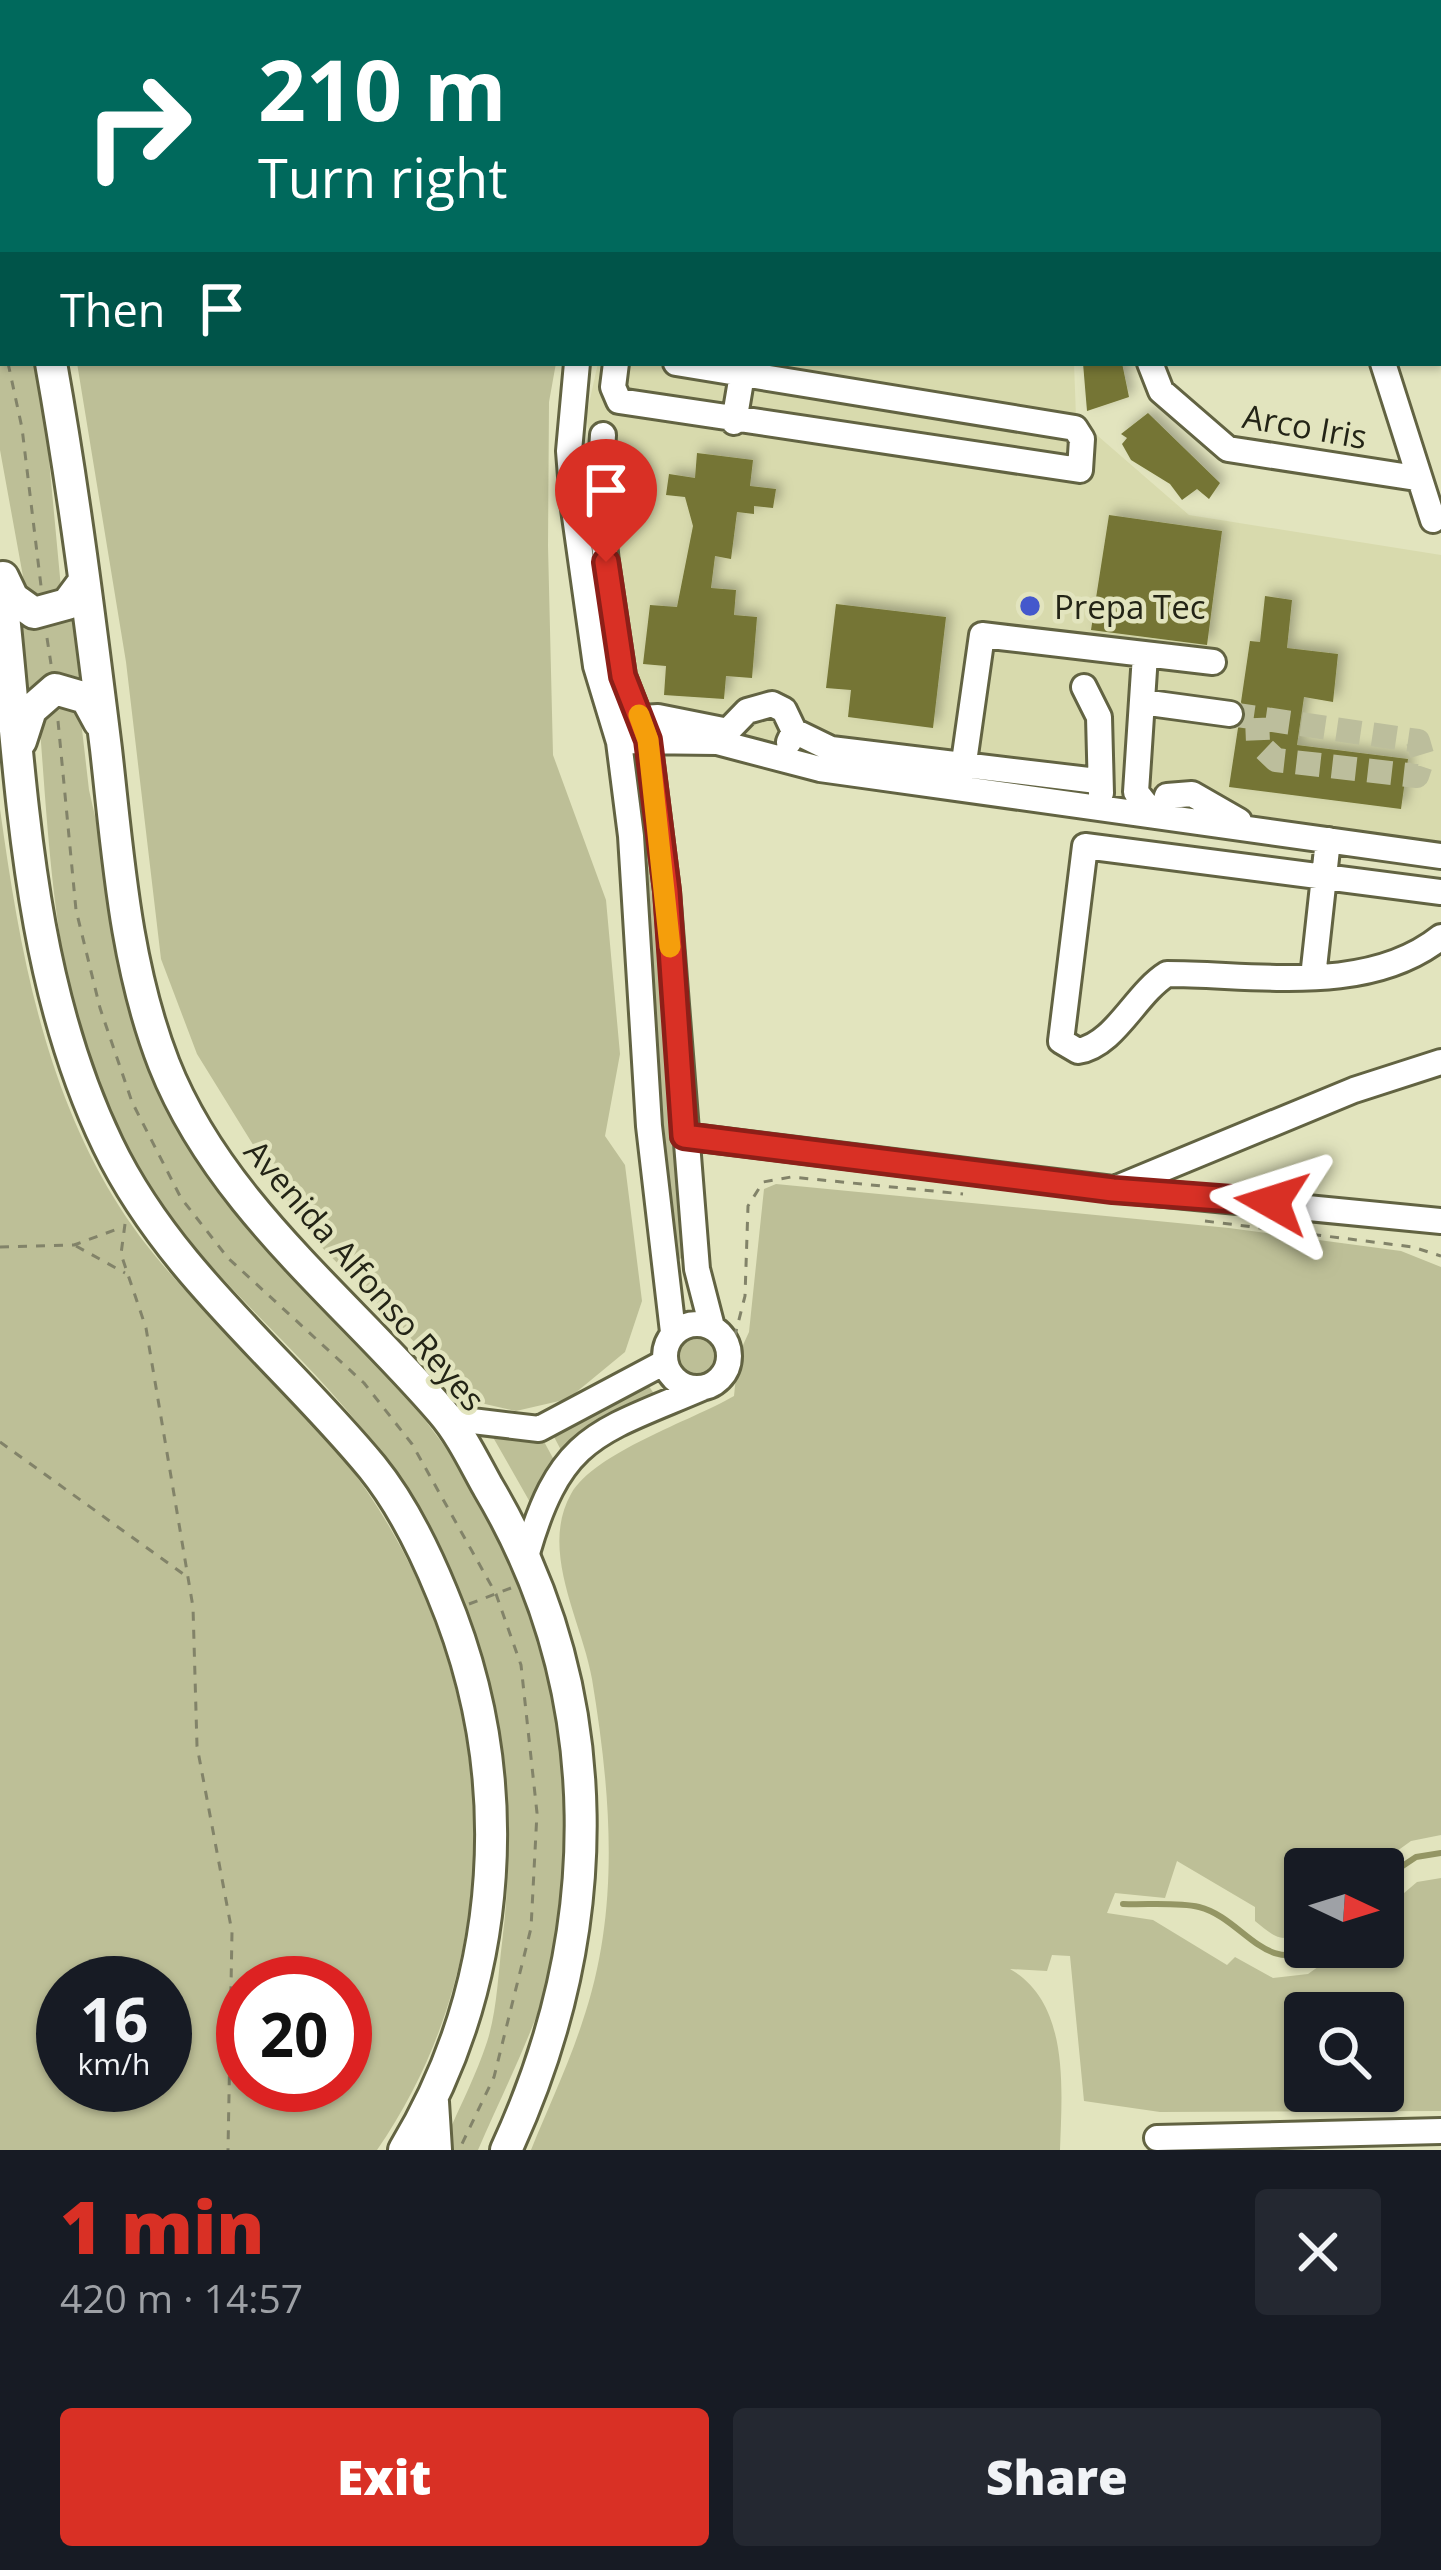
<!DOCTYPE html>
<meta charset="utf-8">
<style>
:root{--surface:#171b24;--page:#242831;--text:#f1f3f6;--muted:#9ea1a6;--accent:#d93025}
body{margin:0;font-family:"Open Sans",sans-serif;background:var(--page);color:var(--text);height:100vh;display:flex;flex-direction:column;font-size:45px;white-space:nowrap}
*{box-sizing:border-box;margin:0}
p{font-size:39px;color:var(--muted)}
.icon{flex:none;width:66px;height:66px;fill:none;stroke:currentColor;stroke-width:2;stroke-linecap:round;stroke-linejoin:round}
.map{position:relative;height:2150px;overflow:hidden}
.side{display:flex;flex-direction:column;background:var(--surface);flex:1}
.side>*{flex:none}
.guide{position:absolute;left:0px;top:0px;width:1443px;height:366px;box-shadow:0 3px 9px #0004;background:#00695c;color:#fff;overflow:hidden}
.needle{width:78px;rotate:94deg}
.controls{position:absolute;left:1284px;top:1848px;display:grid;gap:24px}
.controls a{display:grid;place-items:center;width:120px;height:120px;border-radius:12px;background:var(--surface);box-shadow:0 3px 9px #0004;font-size:60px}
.speed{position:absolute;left:36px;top:1956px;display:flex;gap:24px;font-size:60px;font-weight:700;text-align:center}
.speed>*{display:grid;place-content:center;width:156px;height:156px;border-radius:50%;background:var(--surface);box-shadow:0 3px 9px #0004;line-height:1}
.speed small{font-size:30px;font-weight:400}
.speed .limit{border:18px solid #d22;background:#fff;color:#111}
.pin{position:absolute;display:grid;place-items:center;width:102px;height:102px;color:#fff;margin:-123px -51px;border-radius:50% 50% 50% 0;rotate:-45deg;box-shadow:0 0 12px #0007}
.pin .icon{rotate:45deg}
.me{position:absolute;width:132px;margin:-66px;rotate:276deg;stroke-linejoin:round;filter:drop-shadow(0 0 9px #0008)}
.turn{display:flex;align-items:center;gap:42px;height:252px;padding:0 60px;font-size:54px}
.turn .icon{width:156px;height:156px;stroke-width:2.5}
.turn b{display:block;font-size:84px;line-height:102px}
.then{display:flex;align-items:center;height:114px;padding:0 60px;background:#0003;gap:24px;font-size:45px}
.round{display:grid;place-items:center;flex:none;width:126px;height:126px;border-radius:12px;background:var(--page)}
.headline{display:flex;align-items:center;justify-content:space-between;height:204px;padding:0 60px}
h1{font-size:72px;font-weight:800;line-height:90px;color:var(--accent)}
.action{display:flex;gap:24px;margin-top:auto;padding:24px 60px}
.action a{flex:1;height:138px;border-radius:12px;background:var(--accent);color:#fff;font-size:48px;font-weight:800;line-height:138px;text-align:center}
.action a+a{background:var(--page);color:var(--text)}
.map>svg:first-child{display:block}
.built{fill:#d8daad}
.green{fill:#bdbf97;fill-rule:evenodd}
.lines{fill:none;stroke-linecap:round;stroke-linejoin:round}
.stream{stroke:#949664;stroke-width:6}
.building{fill:#747535;filter:url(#shadow)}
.minor-tunnel{stroke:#bcbe9c;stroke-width:24;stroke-dasharray:24 12;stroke-linecap:butt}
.minor-casing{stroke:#626342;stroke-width:30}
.major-casing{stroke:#626342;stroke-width:36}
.path{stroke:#828369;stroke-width:3;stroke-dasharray:9 9;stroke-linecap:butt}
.minor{stroke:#fff;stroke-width:24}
.major{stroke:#fff;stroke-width:30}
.route-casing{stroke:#8d1f18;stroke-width:30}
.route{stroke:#d93025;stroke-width:21}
.slow{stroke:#f59e0b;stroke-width:21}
.poi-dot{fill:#4458cc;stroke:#e2e4be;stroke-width:4.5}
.labels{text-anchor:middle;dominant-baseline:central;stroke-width:9;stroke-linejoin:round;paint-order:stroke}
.street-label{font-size:33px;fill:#232416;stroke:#e2e4be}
.poi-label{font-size:33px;fill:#232416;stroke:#e2e4be;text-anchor:start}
</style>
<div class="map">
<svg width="1441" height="2150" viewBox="0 0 1441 2150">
<defs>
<filter id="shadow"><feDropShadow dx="5.5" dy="-5.5" stdDeviation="6" flood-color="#0004"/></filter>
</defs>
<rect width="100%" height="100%" fill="#e2e4be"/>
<!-- built -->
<path class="built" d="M 598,363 L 1074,363 L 1076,417 L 1189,515 L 1441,555 L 1441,842 L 654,731 L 629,656 L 586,417 Z"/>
<!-- green -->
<path class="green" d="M 0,0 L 626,0 L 3,3 L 3,17 Z
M 0,174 L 3,363 L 40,363 L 61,588 L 52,603 L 26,593 L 0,450 Z
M 77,363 L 556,363 L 549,402 L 548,546 L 553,755 L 606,900 L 620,1054 L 605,1136 L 625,1165 L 642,1301 L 625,1352 L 568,1399 L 516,1411 L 472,1401 L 307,1232 L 197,1054 L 161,959 L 126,662 Z
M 75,603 L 84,681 L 65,677 L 26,694 L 16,611 Z
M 51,701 L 80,712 L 89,790 L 149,1052 L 476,1488 C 547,1630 598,1805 554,1964 C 536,2028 504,2090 478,2150 L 448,2150 L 448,2134 C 461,2104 477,2073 487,2042 C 497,2011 498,1975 502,1943 C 525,1763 485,1591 375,1445 C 297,1342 192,1268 129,1154 C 57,1025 51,873 40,729 L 40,717 Z
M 640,753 L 685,1254 L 679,1260 L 672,1256 L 629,754 Z
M 0,809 C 19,945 42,1079 114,1198 C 173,1296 272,1367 342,1457 C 498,1656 523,1939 377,2150 L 0,2150 ZM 63,1983 L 165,1983 L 165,2085 L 63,2085 ZM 243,1983 L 345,1983 L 345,2085 L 243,2085 Z
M 776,1184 L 1229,1228 L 1401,1251 L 1441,1267 L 1441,1835 L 1411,1841 L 1372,1869 L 1305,1869 L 1305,1931 C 1283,1945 1273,1936 1255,1921 L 1255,1907 L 1177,1861 L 1165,1898 L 1115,1893 L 1107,1913 L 1153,1920 L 1227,1965 L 1235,1957 L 1273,1978 L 1308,1974 L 1346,1947 L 1383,1947 L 1383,1911 L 1417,1882 L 1441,1878 L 1441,2111 L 1160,2112 L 1084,2101 L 1070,1956 L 1052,1955 L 1047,1971 L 1010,1969 C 1070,2003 1062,2089 1060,2150 L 531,2150 C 548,2108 568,2066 582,2023 C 621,1910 611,1795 592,1679 C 582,1621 539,1551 571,1494 C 595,1452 691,1421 734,1396 L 738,1356 L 749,1332 L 764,1189 ZM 1305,2013 L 1383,2013 L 1383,2091 L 1305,2091 Z
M674 1356a22 22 0 1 1 44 0a22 22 0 1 1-44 0Z
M 647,1383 L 656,1397 L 562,1452 L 552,1433 Z
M 490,1432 L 541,1436 L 554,1460 L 531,1504 Z"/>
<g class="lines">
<!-- stream -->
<path class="stream" d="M 1383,1879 L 1416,1857 L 1441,1853
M 1123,1904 C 1147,1905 1177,1902 1199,1907 C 1243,1918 1265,1977 1316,1947"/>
</g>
<!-- building -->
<path class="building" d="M 1083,363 L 1122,363 L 1129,397 L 1087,411 Z
M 1148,413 L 1220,483 L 1209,499 L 1197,489 L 1182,500 L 1170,484 L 1131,460 L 1122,444 L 1127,438 L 1121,434 Z
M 697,453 L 753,460 L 750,486 L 776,489 L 773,508 L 754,506 L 754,514 L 737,512 L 731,559 L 715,556 L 711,588 L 736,590 L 734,615 L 757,617 L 752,678 L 726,676 L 724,699 L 664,695 L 666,666 L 643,664 L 650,605 L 677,607 L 693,526 L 685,497 L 666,495 L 669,474 L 695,478 Z
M 1109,515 L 1222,531 L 1207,645 L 1091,630 Z
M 1265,596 L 1292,600 L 1287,648 L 1338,654 L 1333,702 L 1304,697 L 1297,745 L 1408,759 L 1401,809 L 1229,787 L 1238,728 L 1246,717 L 1241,702 L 1250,641 L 1260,642 Z
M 836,604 L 946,617 L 933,728 L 848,717 L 851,690 L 826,688 Z"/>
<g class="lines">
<!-- minor-tunnel -->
<path class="minor-tunnel" d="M 1230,714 L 1418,741 L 1423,758 L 1417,776 L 1276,760 L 1258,743 L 1257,718"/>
<defs>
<path id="minor" d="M 756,0 L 767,3
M 845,0 L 857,3
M 1162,0 L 1172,3
M 703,3 L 704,0
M 1035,3 L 1036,0
M 1115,3 L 1116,0
M 1327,3 L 1327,0
M 1440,141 L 1441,141
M 1440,278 L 1441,278
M 577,363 L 569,451 L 573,502 L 596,666 L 619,742 L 631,836 L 649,1126 L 673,1332
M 616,363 L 613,387 L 619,401 L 1080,470 L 1082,439 L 1075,428 L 676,363
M 1150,363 L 1161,391 L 1228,449 L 1416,478
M 1383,363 L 1433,520
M 734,422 L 744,363
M 603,435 L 599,498 L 606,562 L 623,676 L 648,740 L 667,891 L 697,1269 L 712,1327
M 1145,655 L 1136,792 L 1154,815
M 1084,687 L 1099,717 L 1101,793
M 1142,702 L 1230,714
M 625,719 L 658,717 L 723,730
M 794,731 L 831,749 L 1097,781
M 632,741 L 717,742 L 820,769 L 1441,856
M 717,742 L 747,711 L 772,704 L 784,710 L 794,731 L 789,742
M 964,762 L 982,635 L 1213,662
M 1161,816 L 1167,796 L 1192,794 L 1239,821
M 1441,892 L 1085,846 L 1061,1041 L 1078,1051 C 1115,1045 1135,994 1167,974 C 1256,974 1367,996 1441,937
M 1313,977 L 1328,840
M 684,1136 L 1113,1189 L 1441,1221
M 1119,1187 L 1354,1090 L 1441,1062
M665 1356a32 32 0 1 1 64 0a32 32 0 1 1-64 0Z
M 447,1418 L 539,1429 L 665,1362
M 527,1553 C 561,1435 597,1433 702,1388
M 1157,2138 L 1441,2131"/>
<path id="major" d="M 0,130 L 3,142
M 51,363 C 74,491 90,620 106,749 C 118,855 125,964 164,1064 C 219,1204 347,1301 442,1412 C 461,1434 474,1462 488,1487 C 611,1694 606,1934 506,2150
M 3,577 L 13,598 L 34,613 L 67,604 L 84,581
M 0,578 C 22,769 23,969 108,1145 C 169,1272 284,1360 372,1467 C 402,1504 424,1549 442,1593 C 518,1774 506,1981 404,2150
M 21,741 L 31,710 L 55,689 L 86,698 L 99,722
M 433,2102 L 436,2150"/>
</defs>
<!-- minor casing -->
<use href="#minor" class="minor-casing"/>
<!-- major casing -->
<use href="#major" class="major-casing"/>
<!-- path -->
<path class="path" d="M 0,329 L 3,342
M 8,363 L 22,428 L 41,586
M 47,638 L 51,664
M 58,721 L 76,910 L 100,1008 L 132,1102 L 181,1198 L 228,1258 L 364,1383 L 412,1444 L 496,1594 L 521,1665 L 537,1813 L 531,1928 L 494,2077 L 460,2148
M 1205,1221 L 1413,1247 L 1441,1256
M 125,1224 L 121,1254 L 146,1328 L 193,1607 L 197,1746 L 232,1932 L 228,2150
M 76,1246 L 125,1273
M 0,1247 L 74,1245 L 120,1228
M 730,1355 L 745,1296 L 748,1206 L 763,1182 L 791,1177 L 963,1194
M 0,1442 L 186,1576
M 469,1604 L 511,1588"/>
<!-- minor -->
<use href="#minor" class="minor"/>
<!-- major -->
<use href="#major" class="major"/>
</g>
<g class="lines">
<defs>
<path id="route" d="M 606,562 L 623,676 L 648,740 L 667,891 L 684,1136 L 1113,1190 L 1272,1202"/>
</defs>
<!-- route casing -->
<use href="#route" class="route-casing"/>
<!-- route -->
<use href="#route" class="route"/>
<!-- slow -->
<path class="slow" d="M 639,715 L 648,740 L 670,947"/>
</g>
<!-- markers -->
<circle class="poi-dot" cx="1030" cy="606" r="12"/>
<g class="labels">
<!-- street labels -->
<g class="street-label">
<text transform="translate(1305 426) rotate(10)">Arco Iris</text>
<text transform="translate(365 1275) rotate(49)">Avenida Alfonso Reyes</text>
</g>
<!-- poi labels -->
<g class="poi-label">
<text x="1054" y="606">Prepa Tec</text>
</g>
</g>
</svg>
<div class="controls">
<a><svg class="needle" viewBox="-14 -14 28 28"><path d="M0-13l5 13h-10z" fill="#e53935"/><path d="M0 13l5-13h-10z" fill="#9ea1a6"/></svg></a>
<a><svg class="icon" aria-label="search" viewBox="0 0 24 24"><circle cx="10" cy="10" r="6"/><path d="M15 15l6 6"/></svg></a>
</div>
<div class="speed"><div>16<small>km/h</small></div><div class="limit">20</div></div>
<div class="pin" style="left:606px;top:562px;background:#d93025"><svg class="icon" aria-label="arrive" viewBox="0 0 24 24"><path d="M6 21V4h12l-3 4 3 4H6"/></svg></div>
<svg class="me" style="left:1272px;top:1202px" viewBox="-20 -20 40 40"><path d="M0-17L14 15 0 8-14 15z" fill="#d93025" stroke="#fff" stroke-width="4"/></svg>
<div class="guide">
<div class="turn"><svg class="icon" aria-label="right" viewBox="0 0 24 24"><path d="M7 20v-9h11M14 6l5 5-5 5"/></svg><div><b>210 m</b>Turn right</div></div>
<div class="then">Then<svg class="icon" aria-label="arrive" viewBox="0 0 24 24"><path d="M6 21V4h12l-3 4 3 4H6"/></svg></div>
</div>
</div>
<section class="side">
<div class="headline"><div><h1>1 min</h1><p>420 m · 14:57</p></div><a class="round"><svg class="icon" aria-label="close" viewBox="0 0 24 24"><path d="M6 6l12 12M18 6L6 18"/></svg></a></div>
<div class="action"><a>Exit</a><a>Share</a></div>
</section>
